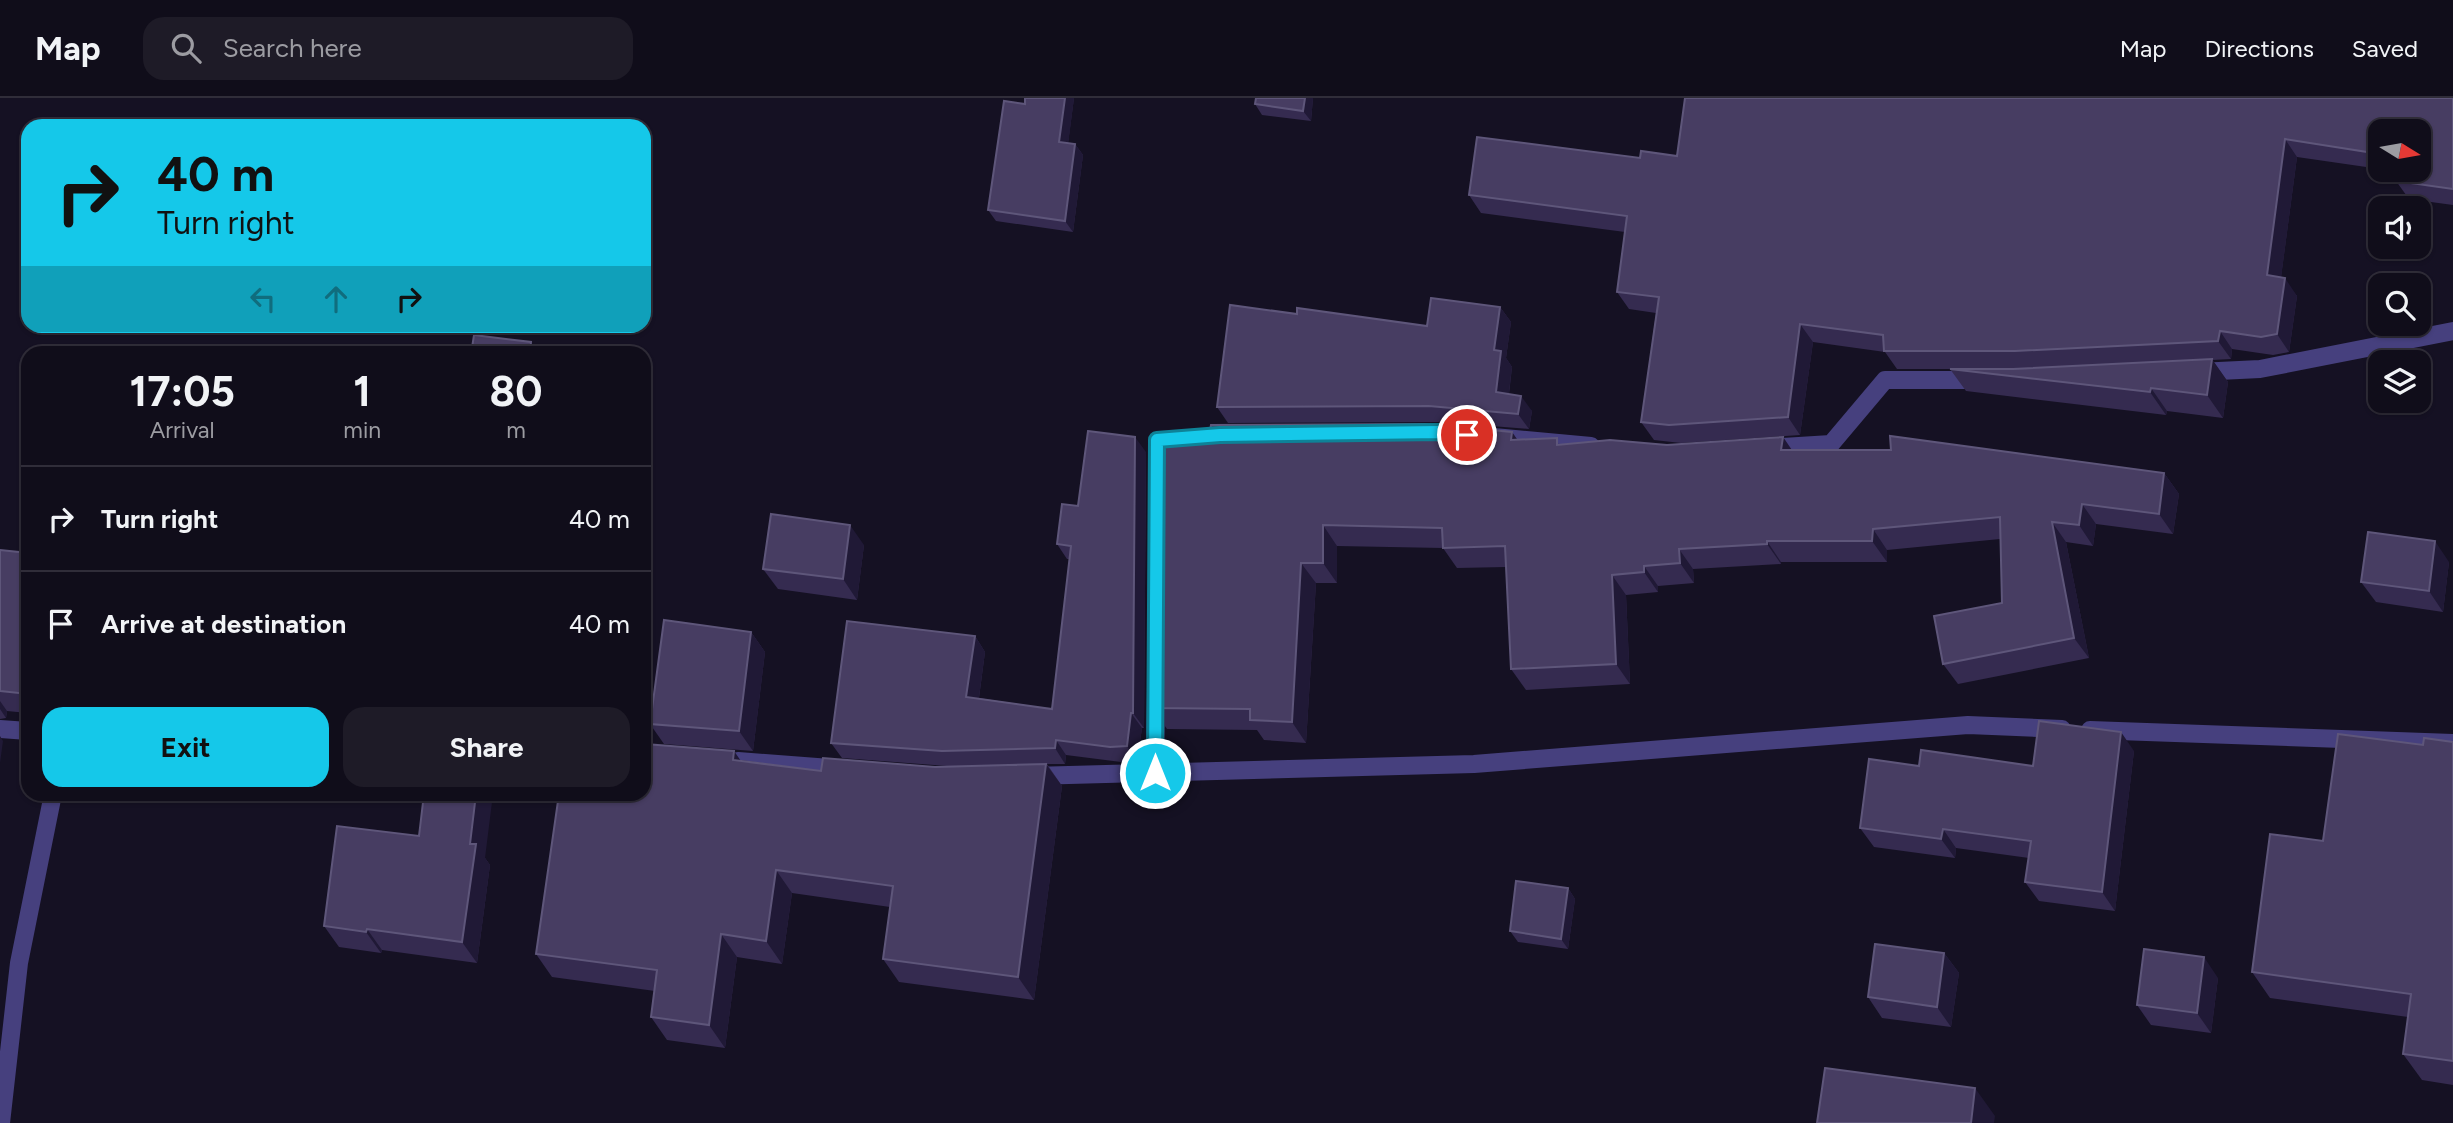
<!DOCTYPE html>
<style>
:root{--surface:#100d1a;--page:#1e1b27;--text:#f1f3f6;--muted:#9c9ca2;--line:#302d39;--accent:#15c8e9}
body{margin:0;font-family:Figtree,sans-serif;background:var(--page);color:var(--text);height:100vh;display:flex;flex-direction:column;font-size:26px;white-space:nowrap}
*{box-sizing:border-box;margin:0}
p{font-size:23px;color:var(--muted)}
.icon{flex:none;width:38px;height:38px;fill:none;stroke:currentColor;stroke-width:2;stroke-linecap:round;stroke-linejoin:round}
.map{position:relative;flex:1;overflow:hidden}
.details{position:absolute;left:21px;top:248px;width:630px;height:455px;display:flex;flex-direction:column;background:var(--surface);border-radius:21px;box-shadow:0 2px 5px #0004,0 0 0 2px var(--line)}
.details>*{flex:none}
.banner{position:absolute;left:21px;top:21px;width:630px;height:214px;border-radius:21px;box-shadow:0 2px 5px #0004,0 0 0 2px var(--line);background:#15c8e9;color:#111;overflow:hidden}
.needle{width:46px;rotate:101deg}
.fabs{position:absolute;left:2368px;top:21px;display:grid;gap:14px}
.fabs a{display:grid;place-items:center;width:63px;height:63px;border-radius:14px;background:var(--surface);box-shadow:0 2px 5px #0004,0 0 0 2px var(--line);font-size:35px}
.pin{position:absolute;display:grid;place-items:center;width:60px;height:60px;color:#fff;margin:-30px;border:4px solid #fff;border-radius:50%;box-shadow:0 2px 7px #0007}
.me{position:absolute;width:77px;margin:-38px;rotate:0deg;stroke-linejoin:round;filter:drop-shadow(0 0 5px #0008)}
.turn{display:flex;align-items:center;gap:24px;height:147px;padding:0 21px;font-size:32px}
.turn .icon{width:91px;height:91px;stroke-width:2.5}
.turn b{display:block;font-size:49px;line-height:60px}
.lanes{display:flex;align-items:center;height:66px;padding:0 21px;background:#0003;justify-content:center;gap:35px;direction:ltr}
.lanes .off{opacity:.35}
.eta{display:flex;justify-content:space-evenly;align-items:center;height:119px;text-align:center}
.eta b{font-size:42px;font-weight:700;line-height:49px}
.cta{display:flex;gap:14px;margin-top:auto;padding:14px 21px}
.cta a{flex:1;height:80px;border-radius:21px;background:var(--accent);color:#111;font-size:28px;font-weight:700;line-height:80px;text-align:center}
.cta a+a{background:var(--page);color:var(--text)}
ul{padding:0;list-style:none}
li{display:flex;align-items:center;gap:21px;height:105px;padding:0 21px;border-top:2px solid var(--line)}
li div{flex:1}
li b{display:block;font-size:26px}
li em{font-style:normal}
header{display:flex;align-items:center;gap:42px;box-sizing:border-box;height:98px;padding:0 35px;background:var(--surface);border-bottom:2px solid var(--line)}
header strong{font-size:33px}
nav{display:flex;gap:38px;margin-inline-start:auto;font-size:24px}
.search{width:490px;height:63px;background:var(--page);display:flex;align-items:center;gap:18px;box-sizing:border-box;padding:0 24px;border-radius:21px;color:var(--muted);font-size:26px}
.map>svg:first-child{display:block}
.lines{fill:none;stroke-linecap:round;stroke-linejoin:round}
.minor{stroke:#46407e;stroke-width:18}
.wall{fill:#352b50}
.shaded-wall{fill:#201936}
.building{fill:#473d62;stroke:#5e567a;stroke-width:2}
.route-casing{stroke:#0e8297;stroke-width:18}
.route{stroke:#15c8e9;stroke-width:12}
</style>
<header>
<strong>Map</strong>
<div class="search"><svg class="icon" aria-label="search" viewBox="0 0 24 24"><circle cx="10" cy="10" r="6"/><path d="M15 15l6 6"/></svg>Search here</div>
<nav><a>Map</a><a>Directions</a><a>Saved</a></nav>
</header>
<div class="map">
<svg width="2453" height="1025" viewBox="0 0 2453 1025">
<rect width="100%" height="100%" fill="#151123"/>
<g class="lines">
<!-- minor -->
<path class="minor" d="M 2198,274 L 2260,271 L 2453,233
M 1494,339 L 1591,348
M 1766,350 L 1831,346 L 1885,282 L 1981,282
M 0,631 L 28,633
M 2090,632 L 2453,645
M 738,663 L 843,671
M 1155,675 L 1156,593
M 1032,678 L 1474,666 L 1968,627 L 2062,631
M 1,1025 L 19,865 L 53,696"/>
</g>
<!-- wall -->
<path class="wall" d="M 1025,0 L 1074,0 L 1068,45 L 1075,46 L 1083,57 L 1073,134 L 996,123 L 988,112 L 1025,6 Z
M 1313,0 L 1311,23 L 1262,17 L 1255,6 Z
M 2453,0 L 2453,107 L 2409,101 L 2396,83 L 2398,74 L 2382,72 L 2418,72 L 2380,33 L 2380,71 L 2297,59 L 2281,179 L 2297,198 L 2289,254 L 2273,257 L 2232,251 L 2231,261 L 2212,262 L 2228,284 L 2223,320 L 2167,313 L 2166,317 L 1966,293 L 1950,271 L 2014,271 L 1897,271 L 1885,254 L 1813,244 L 1800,337 L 1681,345 L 1654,342 L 1641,324 L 1656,215 L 1629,211 L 1617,194 L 1625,134 L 1481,115 L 1469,97 L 1640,60 Z
M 1500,209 L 1511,224 L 1506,260 L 1512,269 L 1509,296 L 1532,313 L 1529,331 L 1440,324 L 1228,325 L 1217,309 L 1297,216 L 1427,228 Z
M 1512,334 L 1517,342 L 1561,346 L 1667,347 L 1783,339 L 1792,352 L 2164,375 L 2179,396 L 2173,436 L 2096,426 L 2093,448 L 2066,444 L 2089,560 L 1958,586 L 1943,566 L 2002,505 L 2000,441 L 1887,452 L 1887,464 L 1781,464 L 1781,466 L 1693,471 L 1694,485 L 1658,488 L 1658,494 L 1626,497 L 1630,586 L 1526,592 L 1511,571 L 1506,469 L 1457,470 L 1443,450 L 1337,448 L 1337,485 L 1316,485 L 1306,645 L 1264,642 L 1257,632 L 1167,631 L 1152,610 L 1209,338 Z
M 1146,354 L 1144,630 L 1142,630 L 1137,664 L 1121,664 L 1066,657 L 1065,666 L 1047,666 L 1062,688 L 1034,902 L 899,884 L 883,861 L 890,809 L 792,795 L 782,866 L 737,859 L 725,950 L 667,942 L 651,919 L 655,893 L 552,879 L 536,856 L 741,662 L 821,673 L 947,668 L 842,660 L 831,645 L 975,538 L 985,554 L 979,600 L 1052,611 L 1070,461 L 1067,461 L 1057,446 L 1078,408 Z
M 864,447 L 857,502 L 778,491 L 763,471 Z
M 0,452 L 28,455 L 28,615 L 7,613 L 6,620 L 0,621 Z
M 2449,464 L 2443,514 L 2376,504 L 2361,484 Z
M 751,534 L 765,554 L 753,653 L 664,646 L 650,626 Z
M 2453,644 L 2453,987 L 2422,982 L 2403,956 L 2408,919 L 2270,900 L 2252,874 L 2423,647 Z
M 2134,653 L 2115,813 L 2039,803 L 2025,784 L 2029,760 L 1956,750 L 1955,760 L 1874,749 L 1860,730 L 1919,668 L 2033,668 Z
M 419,738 L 485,760 L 490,767 L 477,865 L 382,852 L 381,855 L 339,849 L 324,828 Z
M 1568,790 L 1575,801 L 1568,851 L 1518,844 L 1510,833 Z
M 1944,855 L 1959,875 L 1951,929 L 1882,920 L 1868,899 Z
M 2218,880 L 2211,935 L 2151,927 L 2137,907 Z"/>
<!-- shaded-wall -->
<path class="shaded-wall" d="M 1065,0 L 1074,0 L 1067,55 L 1059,44 Z
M 1305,0 L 1313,0 L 1311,23 L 1303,13 Z
M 2285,41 L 2297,59 L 2279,195 L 2267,177 Z
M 1075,46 L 1083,57 L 1073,134 L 1065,123 Z
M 2285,180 L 2297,198 L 2289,254 L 2277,236 Z
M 1500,209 L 1511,224 L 1506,260 L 1512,269 L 1507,310 L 1496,294 L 1494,252 Z
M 1800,226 L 1813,244 L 1800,337 L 1788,319 Z
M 2220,233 L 2232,251 L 2231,261 L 2218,243 Z
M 531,244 L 539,256 L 530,256 Z
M 2212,261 L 2228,284 L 2223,320 L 2207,297 Z
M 2151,290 L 2167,313 L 2166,317 L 2150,294 Z
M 1521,298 L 1532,313 L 1529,331 L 1518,316 Z
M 1512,334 L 1526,354 L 1511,342 Z
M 1135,339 L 1146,354 L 1144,630 L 1133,615 Z
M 1783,339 L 1797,360 L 1781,352 Z
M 2164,375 L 2179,396 L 2173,436 L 2159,416 Z
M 2082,406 L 2096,426 L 2093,448 L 2079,427 Z
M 2052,424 L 2066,444 L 2089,560 L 2074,540 Z
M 850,427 L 864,447 L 857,502 L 843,481 Z
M 1323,427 L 1337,448 L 1337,485 L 1323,465 Z
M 1873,431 L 1887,452 L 1887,464 L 1872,443 Z
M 1767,443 L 1781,464 L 1781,466 L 1767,446 Z
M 2435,443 L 2449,464 L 2443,514 L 2429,493 Z
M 1679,451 L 1693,471 L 1694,485 L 1680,465 Z
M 1301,465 L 1316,485 L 1306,645 L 1292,624 Z
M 1644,468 L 1658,488 L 1658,494 L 1644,474 Z
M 1612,477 L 1626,497 L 1630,586 L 1616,566 Z
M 751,534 L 765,554 L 753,653 L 739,633 Z
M 975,538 L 985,554 L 977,614 L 966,599 Z
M 0,603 L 7,613 L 6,620 L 0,611 Z
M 1131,615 L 1142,630 L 1137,664 L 1127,648 Z
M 2121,634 L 2134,653 L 2115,813 L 2102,794 Z
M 0,638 L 3,643 L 0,665 Z
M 1056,642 L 1066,657 L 1065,666 L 1055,650 Z
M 734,653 L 750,676 L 733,662 Z
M 1046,666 L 1062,688 L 1034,902 L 1018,879 Z
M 476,696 L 493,696 L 485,760 L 490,767 L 477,865 L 462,844 L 470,746 Z
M 1943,731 L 1956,750 L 1955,760 L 1941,741 Z
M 776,772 L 792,795 L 782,866 L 766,843 Z
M 1568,790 L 1575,801 L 1568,851 L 1561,841 Z
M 367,831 L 382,852 L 381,855 L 366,834 Z
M 721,836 L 737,859 L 725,950 L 709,927 Z
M 1944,855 L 1959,875 L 1951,929 L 1937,909 Z
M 2204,859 L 2218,880 L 2211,935 L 2197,915 Z
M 1975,990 L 1995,1018 L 1994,1025 L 1971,1025 Z"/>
<!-- building -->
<path class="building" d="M 1025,0 L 1065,0 L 1059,44 L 1075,46 L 1065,123 L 988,112 L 1004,3 L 1025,6 Z
M 1256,0 L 1305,0 L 1303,13 L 1255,6 Z
M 1685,0 L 2453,0 L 2453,91 L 2396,83 L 2398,72 L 2418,72 L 2418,33 L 2380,33 L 2380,56 L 2285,41 L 2267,177 L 2285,180 L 2277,236 L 2261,239 L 2220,233 L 2218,243 L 2015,253 L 1884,253 L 1883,237 L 1800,226 L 1788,319 L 1669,327 L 1641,324 L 1659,199 L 1617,194 L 1627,118 L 1469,97 L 1477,39 L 1640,60 L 1641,53 L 1677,58 Z
M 1431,200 L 1500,209 L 1494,252 L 1501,253 L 1496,294 L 1521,298 L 1518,316 L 1429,308 L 1217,309 L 1230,207 L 1297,216 L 1297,210 L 1427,228 Z
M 474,237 L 531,244 L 530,256 L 471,256 Z
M 2212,261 L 2207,297 L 2151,290 L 2150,294 L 1950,271 L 2013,271 Z
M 1425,326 L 1512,334 L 1511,342 L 1557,340 L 1557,347 L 1610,342 L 1667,347 L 1783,339 L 1781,352 L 1891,352 L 1890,338 L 2164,375 L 2159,416 L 2082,406 L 2079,427 L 2052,424 L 2074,540 L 1943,566 L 1934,518 L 2002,505 L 2000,419 L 1873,431 L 1872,443 L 1767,443 L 1767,446 L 1679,451 L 1680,465 L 1644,468 L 1644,474 L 1612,477 L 1616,566 L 1511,571 L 1505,448 L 1443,450 L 1442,430 L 1323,427 L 1323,465 L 1301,465 L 1292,624 L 1250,622 L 1250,611 L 1152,610 L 1154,337 L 1209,338 L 1211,327 Z
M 1088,333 L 1135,339 L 1133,615 L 1131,615 L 1127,648 L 1110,649 L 1056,642 L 1055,650 L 942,653 L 831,645 L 847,523 L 975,538 L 966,599 L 1052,611 L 1071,448 L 1057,446 L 1062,406 L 1078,408 Z
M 771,416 L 850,427 L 843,481 L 763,471 Z
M 2368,434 L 2435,443 L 2429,493 L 2361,484 Z
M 0,452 L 28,455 L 28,596 L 0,593 Z
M 664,522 L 751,534 L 739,633 L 650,626 Z
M 2039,623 L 2121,634 L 2102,794 L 2025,784 L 2031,743 L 1943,731 L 1941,741 L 1860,730 L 1869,661 L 1919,668 L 1921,652 L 2033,668 Z
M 2338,636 L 2423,647 L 2424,640 L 2453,644 L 2453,963 L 2403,956 L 2411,896 L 2252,874 L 2270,736 L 2323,743 Z
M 645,646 L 734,653 L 733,662 L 821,673 L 823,660 L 935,669 L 1046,666 L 1018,879 L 883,861 L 893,788 L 776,772 L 766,843 L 721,836 L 709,927 L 651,919 L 657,872 L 536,856 L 559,696 L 644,696 L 644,654 Z
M 424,696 L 476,696 L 470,746 L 476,746 L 462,844 L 367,831 L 366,834 L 324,828 L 337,728 L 419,738 Z
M 1516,783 L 1568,790 L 1561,841 L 1510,833 Z
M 1875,846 L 1944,855 L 1937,909 L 1868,899 Z
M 2144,851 L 2204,859 L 2197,915 L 2137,907 Z
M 1825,970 L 1975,990 L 1971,1025 L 1817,1025 Z"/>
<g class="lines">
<defs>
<path id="route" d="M 1155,675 L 1157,342 L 1220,337 L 1440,334 L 1467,337"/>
</defs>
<!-- route casing -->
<use href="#route" class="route-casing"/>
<!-- route -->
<use href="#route" class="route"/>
</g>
</svg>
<div class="fabs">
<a><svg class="needle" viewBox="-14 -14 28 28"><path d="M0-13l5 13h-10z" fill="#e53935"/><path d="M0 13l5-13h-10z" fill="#9c9ca2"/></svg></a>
<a><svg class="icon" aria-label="sound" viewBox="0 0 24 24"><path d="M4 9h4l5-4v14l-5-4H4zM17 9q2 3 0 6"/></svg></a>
<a><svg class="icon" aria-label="search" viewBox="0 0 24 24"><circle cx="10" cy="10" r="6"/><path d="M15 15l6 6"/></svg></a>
<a><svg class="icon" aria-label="layers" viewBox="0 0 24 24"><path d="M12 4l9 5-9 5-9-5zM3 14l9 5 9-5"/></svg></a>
</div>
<div class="pin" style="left:1467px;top:337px;background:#d93025"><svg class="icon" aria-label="arrive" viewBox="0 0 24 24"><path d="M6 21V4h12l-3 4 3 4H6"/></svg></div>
<svg class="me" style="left:1155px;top:675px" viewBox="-20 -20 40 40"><circle r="17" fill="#15c8e9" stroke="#fff" stroke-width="3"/><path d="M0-11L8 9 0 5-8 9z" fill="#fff"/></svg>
<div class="banner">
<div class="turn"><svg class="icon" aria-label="right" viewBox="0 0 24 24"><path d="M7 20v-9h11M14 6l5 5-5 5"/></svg><div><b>40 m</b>Turn right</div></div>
<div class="lanes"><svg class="icon off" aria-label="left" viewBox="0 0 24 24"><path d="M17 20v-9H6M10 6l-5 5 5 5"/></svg><svg class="icon off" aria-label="ahead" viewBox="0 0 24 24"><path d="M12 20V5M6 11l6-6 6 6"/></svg><svg class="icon" aria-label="right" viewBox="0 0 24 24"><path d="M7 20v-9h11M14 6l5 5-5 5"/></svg></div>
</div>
<section class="details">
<div class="eta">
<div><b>17:05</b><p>Arrival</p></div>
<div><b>1</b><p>min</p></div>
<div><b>80</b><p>m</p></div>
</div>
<ul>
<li><svg class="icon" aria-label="right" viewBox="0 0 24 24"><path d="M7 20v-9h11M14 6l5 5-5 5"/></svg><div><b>Turn right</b></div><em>40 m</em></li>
<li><svg class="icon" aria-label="arrive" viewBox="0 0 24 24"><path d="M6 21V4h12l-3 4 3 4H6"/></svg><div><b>Arrive at destination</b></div><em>40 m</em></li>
</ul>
<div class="cta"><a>Exit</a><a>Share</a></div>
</section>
</div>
